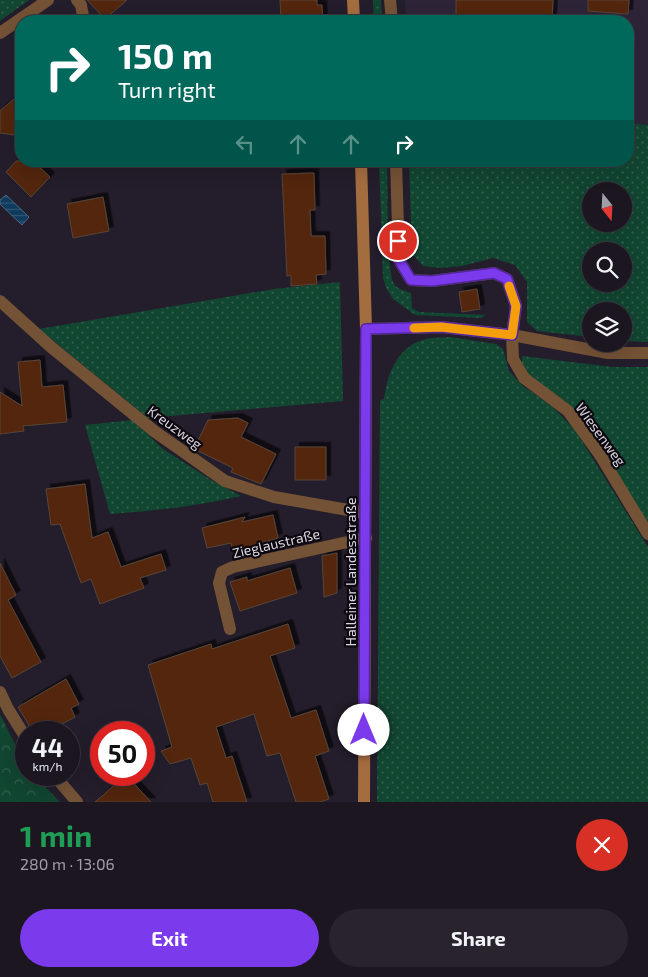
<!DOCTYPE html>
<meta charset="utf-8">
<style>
:root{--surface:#1b1620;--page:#28232d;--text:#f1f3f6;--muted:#a09fa5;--line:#39353e;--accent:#7c3aed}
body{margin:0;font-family:"Exo 2",sans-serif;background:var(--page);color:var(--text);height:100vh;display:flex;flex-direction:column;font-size:19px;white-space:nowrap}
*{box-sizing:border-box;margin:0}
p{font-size:16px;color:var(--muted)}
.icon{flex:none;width:28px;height:28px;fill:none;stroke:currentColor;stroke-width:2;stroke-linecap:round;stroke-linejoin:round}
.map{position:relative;height:802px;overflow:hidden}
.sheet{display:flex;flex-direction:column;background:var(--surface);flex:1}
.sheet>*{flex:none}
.hud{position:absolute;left:15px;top:15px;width:619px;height:152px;border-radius:20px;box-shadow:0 5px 20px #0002,0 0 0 1px var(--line);background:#00695c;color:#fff;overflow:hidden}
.needle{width:32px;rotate:162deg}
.tools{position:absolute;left:582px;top:182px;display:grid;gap:10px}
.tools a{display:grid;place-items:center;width:50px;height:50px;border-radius:50%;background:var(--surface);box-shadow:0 5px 20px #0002,0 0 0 1px var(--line);font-size:25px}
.speed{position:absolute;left:15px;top:721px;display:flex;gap:10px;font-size:25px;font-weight:700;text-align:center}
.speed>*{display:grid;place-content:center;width:65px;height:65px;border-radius:50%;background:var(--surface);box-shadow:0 5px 20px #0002,0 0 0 1px var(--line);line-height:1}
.speed small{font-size:12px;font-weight:400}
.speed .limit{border:8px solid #d22;background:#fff;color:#111}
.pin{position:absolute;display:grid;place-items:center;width:42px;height:42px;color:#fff;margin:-21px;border:2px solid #fff;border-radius:50%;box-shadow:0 1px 5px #0007}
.me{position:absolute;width:55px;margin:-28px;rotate:0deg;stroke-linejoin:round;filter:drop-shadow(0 0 4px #0008)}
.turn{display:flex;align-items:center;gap:18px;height:105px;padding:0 20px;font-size:22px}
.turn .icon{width:65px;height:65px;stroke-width:2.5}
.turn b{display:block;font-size:35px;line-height:42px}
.lanes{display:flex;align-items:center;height:48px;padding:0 20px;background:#0003;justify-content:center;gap:25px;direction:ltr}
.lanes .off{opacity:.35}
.round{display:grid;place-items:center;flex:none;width:52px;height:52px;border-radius:26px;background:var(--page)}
.head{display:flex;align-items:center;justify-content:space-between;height:85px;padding:0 20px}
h1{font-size:30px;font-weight:700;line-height:38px;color:#1e9e55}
.button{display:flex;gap:10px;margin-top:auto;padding:10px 20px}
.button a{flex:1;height:58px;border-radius:30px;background:var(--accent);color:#fff;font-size:20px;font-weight:700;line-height:58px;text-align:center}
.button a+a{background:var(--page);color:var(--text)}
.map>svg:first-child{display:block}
.built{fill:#2e2438}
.grass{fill:url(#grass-dots);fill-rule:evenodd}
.forest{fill:url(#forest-crowns)}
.water{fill:url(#water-rules);stroke:#4c6984}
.building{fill:#532709;stroke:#57453b;filter:url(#shadow)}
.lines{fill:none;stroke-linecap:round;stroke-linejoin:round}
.street{stroke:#745236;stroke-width:12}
.secondary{stroke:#a46d3f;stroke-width:12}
.route-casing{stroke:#51269a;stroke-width:12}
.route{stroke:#7c3aed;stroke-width:9}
.slow{stroke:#f59e0b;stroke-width:9}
.labels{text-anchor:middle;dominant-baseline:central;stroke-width:4.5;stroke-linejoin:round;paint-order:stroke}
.street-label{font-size:14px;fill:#dbd6e0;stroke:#0c080f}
</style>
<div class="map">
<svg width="648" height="802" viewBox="0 0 648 802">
<defs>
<pattern id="grass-dots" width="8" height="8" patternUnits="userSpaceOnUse" patternTransform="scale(1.25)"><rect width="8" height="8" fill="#114631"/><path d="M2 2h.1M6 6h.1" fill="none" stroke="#33604f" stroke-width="1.8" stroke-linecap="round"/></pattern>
<pattern id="forest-crowns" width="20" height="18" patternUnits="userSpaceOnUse" patternTransform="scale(1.25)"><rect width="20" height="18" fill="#114631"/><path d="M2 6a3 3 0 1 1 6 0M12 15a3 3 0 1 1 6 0" fill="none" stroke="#33604f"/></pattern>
<pattern id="water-rules" width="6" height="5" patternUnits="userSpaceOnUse" patternTransform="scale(1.25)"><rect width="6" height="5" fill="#0e3a5d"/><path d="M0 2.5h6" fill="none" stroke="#305674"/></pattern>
<filter id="shadow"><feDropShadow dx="4.5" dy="-4.5" stdDeviation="0" flood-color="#0009"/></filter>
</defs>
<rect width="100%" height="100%" fill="#241d2b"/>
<!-- built -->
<path class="built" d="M 405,0 L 648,0 L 648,125 L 628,123 L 628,21 L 406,21 Z"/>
<!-- grass -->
<path class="grass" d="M 0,0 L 29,0 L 0,21 Z
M 373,0 L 381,0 L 382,21 L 374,21 Z
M 628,123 L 648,125 L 648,342 L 624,341 L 624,311 L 591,311 L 591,337 L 537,331 L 527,322 L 527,282 L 515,265 L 493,258 L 462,266 L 441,268 L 423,266 L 412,254 L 409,161 L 628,161 ZM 624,191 L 624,224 L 591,224 L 591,191 ZM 624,251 L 624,284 L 591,284 L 591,251 Z
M 379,161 L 387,161 C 388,181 386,272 394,284 C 398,289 405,291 411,293 L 412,308 L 419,312 L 486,315 L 481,318 L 415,315 L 393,299 L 386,288 L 383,278 Z
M 340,282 L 343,401 L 148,418 L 39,329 L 274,289 Z
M 450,337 L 496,344 L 503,349 L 509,371 L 523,386 L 552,406 L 575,430 L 648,547 L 648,802 L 377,802 L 380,400 L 384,399 C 387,374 398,345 426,339 C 433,337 442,338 450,337 Z
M 522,356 L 613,367 L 648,367 L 648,526 L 578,416 L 529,377 L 522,366 Z
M 133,420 L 163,449 L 213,481 L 241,496 C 198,506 154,511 110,514 L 85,425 Z"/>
<!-- forest -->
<path class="forest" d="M 0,714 L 26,766 L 26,775 L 34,775 L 60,802 L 0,802 Z"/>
<!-- water -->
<path class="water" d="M 6,195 L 29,217 L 22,225 L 0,204 L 0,200 Z"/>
<!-- building -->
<path class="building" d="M 87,0 L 127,0 L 105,19 Z
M 280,0 L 317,0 L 317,5 L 322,5 L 323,21 L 281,21 Z
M 456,0 L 553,0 L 552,21 L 456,16 Z
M 588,0 L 629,0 L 628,14 L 588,11 Z
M 21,93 L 21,136 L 0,133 L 0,111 Z
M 16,161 L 33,161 L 50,177 L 31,197 L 6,172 Z
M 314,173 L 315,210 L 310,210 L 311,236 L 325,236 L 326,274 L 316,275 L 317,284 L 291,286 L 291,275 L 287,276 L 282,174 Z
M 103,197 L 109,231 L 73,238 L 67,204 Z
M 477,289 L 480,309 L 462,312 L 459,292 Z
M 40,360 L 42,387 L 63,385 L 67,422 L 23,426 L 24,431 L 0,434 L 0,392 L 22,406 L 18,362 Z
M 238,418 L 248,423 L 241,437 L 276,454 L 261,484 L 231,472 L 233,468 L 194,449 L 208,420 Z
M 295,447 L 326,447 L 326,480 L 295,480 Z
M 85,484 L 92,538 L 108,532 L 121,567 L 161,554 L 166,570 L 140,578 L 144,588 L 100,604 L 91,579 L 81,583 L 60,524 L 51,525 L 46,489 Z
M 273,515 L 278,538 L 261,543 L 261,545 L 233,551 L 231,543 L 207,548 L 202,528 L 245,517 L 242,522 Z
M 337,553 L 337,593 L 324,597 L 322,556 Z
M 0,563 L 16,595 L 8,600 L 41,662 L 12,678 L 0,656 Z
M 290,568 L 297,593 L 240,611 L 230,582 L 247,577 L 247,581 Z
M 288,624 L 295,648 L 270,656 L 291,718 L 316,710 L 329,751 L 315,756 L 329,799 L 320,802 L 296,802 L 280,753 L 267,756 L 254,714 L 216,727 L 226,758 L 232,756 L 247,802 L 213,802 L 207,783 L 200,785 L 191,758 L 170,764 L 161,751 L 172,747 L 148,665 L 211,644 L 212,649 Z
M 66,679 L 79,704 L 71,708 L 75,717 L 47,732 L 33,732 L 18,707 Z
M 126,775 L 151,802 L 95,802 Z"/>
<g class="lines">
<!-- street -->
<path class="street" d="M 77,0 L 81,5 L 84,21
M 390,0 L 392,21
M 0,33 L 48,0
M 396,161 L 399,260 L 411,280 L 432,281 L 494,273 L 507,279 L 516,306 L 512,335 L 513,359 L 524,378 L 568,411 L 600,455 L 648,534
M 0,301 L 51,347 L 154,431 L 225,481 L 274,497 L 365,513
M 366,329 L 441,327 L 512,335 L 608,353 L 648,353
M 230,629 L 219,583 L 222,572 L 233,567 L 366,538
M 0,692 L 8,709 L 26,738
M 54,775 L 77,802"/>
<!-- secondary -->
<path class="secondary" d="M 353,0 L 354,21
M 361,161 L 366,329 L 364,802"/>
</g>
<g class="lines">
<defs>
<path id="route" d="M 364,730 L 366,329 L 441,327 L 512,335 L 516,306 L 507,279 L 494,273 L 432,281 L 411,280 L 399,260 L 398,241"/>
</defs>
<!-- route casing -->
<use href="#route" class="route-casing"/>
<!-- route -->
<use href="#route" class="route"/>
<!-- slow -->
<path class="slow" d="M 414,328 L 441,327 L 512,335 L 516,306 L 509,286"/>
</g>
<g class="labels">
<!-- street labels -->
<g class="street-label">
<text transform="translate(175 427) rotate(36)">Kreuzweg</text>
<text transform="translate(601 434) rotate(54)">Wiesenweg</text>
<text transform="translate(276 543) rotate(-13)">Zieglaustraße</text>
<text transform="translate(350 572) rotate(-90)">Halleiner Landesstraße</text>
</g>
</g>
</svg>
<div class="tools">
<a><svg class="needle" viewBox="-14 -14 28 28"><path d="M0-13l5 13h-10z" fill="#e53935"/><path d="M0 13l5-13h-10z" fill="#a09fa5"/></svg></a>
<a><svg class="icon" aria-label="search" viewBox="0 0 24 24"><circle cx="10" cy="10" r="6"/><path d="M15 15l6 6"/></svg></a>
<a><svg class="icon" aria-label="layers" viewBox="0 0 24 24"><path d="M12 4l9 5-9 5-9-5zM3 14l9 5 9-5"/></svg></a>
</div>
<div class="speed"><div>44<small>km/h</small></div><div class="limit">50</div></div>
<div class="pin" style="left:398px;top:241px;background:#d93025"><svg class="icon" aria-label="arrive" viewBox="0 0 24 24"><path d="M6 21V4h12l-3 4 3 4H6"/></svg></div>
<svg class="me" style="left:364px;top:730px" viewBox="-20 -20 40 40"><circle r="19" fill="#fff"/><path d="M0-13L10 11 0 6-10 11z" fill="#7c3aed"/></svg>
<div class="hud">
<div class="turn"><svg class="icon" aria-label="right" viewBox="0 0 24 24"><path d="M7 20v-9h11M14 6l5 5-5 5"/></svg><div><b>150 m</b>Turn right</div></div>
<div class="lanes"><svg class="icon off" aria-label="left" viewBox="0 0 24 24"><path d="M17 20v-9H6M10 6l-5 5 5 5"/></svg><svg class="icon off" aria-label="ahead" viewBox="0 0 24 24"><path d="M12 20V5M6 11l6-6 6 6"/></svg><svg class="icon off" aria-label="ahead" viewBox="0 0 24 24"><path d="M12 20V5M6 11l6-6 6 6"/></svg><svg class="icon" aria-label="right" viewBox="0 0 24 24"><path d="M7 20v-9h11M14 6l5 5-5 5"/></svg></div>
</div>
</div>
<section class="sheet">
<div class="head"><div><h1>1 min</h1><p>280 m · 13:06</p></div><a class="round" style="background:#d93025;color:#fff"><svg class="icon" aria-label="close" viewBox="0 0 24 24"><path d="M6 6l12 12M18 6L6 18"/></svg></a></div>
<div class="button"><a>Exit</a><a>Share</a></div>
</section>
